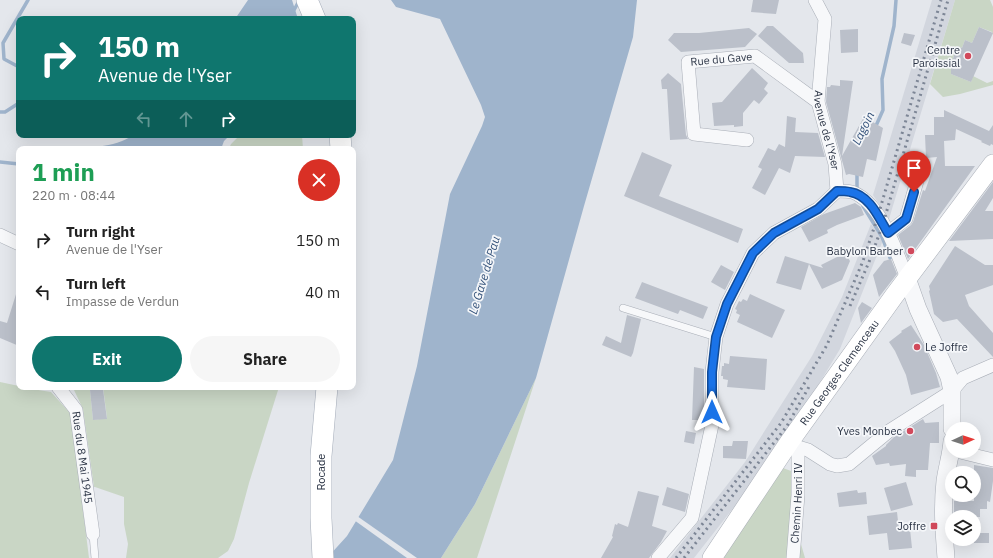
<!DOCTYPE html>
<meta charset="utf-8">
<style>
:root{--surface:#fff;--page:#f6f6f6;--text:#222;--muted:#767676;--accent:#0f766e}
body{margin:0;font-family:"IBM Plex Sans",sans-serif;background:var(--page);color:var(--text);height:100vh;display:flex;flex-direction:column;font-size:15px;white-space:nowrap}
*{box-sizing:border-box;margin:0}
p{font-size:13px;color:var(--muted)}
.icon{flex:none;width:22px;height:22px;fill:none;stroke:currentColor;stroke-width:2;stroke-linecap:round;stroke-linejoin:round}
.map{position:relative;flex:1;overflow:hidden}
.sheet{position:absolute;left:16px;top:146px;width:340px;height:244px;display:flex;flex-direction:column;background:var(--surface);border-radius:8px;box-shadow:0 4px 16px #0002}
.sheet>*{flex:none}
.hud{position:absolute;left:16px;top:16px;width:340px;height:122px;border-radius:8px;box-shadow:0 4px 16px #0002;background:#0f766e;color:#fff;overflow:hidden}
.needle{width:26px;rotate:87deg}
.buttons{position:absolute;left:945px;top:422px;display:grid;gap:8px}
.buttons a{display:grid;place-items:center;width:36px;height:36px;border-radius:50%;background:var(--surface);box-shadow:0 4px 16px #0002;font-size:20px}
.pin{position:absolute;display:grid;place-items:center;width:34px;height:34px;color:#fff;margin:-41px -17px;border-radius:50% 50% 50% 0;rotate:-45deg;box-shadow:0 0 4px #0007}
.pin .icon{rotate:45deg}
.me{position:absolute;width:44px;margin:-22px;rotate:0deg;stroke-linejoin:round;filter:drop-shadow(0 0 3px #0008)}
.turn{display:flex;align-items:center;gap:14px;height:84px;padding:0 16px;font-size:18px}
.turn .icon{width:52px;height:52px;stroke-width:2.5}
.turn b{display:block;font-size:28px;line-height:34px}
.lanes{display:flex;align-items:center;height:38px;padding:0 16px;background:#0003;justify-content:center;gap:20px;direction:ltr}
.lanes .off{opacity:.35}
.round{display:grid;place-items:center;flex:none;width:42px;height:42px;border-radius:21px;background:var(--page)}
.headline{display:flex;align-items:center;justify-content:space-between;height:68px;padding:0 16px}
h1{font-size:24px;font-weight:700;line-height:30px;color:#1e9e55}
.action{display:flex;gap:8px;margin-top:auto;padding:8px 16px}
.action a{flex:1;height:46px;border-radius:24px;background:var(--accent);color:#fff;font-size:16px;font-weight:700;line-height:46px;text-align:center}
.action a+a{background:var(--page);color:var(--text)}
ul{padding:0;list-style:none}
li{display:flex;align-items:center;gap:12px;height:52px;padding:0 16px}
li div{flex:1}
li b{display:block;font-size:15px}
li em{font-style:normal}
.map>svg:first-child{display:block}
.built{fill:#d2d6de}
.green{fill:#c9d6c5}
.water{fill:#9fb4cc}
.pier{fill:#e4e7ec}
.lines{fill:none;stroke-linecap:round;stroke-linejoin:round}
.stream{stroke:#9fb4cc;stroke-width:3.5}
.building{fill:#bbc0ca}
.service-casing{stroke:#a9aeb7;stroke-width:8}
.minor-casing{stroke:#a9aeb7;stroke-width:14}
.tertiary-casing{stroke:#a9aeb7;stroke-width:18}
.secondary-casing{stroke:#a9aeb7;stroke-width:20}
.primary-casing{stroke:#a3abb8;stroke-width:22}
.service{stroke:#f7f8fa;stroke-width:7}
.minor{stroke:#f7f8fa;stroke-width:13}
.tertiary{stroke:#f7f8fa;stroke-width:17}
.secondary{stroke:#fff;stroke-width:19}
.primary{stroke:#fff;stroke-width:21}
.rail{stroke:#7d8696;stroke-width:3;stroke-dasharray:2 4;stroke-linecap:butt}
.route-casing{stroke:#114b97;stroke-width:10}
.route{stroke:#1a73e8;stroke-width:7}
.poi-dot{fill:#d1495b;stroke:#f4f6f9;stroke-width:1.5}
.labels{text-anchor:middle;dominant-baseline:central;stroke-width:3.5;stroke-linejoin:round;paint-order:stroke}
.poi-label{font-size:11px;fill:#2b3445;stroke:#f4f6f9;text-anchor:end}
.street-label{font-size:11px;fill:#2b3445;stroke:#f4f6f9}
.water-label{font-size:12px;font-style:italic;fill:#34527a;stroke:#f4f6f9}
</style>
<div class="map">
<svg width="993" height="558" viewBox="0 0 993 558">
<rect width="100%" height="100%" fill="#e4e7ec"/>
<!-- built -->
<path class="built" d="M 932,0 L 955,0 L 889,219 L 873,195 Z
M 871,224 L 883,240 L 840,349 L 817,387 L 794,424 L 734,507 L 694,558 L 670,558 L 745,462 L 812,356 L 842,297 Z"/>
<!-- green -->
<path class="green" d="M 955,0 L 990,0 L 993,7 L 993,35 L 992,32 L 979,27 L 972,43 L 965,40 L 962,48 L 957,46 L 953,58 L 951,74 L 971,82 L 973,76 L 987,83 L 993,81 L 993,85 L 960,94 L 943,97 L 930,84 Z
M 240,135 L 302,135 L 303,149 L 229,149 L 231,144 Z
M 536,378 L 477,558 L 441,558 L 475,504 Z
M 0,382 L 19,386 L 19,387 L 51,392 L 71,414 L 89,558 L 0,558 Z
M 103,387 L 279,387 L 249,483 L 234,539 L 228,551 L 218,558 L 126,558 L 128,544 L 124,524 L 124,497 L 95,487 L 94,487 L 83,409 L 74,390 L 90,390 L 93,420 L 107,418 Z
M 783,468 L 791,471 L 791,509 L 805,558 L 723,558 Z"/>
<!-- water -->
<path class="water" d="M 248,0 L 292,0 L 298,19 L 235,19 Z
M 391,0 L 637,0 L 633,37 L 584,206 L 536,378 L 475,504 L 441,558 L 327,558 L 347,536 L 393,460 L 417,366 L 450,194 L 482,126 L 485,117 L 481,105 L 440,19 L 396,7 Z
M 133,135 L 230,135 L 224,141 L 221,149 L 63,149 L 63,148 C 86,147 114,149 133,135 Z"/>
<!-- pier -->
<path class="pier" d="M 357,516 L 417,558 L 407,558 L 354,520 Z"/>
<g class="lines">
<!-- stream -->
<path class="stream" d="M 289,19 L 299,1
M 19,67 L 4,59 L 3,43 L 28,0
M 0,112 L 5,112 L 19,103
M 875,128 L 883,110 L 882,79 L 894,26 L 896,0
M 0,162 L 19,164
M 857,171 L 857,191
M 863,206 L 882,237 L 890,258"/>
</g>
<!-- building -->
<path class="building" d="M 753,0 L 779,0 L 776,14 L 751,12 Z
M 767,26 L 773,26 L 803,53 L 804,63 L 789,63 L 758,36 Z
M 979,27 L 993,33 L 971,82 L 951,74 L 951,65 L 957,46 L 962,48 L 965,40 L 972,43 Z
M 749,28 L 757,34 L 745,47 L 681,52 L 668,40 L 674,33 L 699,33 Z
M 858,29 L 858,52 L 841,53 L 840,30 Z
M 904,33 L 915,35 L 911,46 L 901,43 Z
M 752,68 L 768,83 L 764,89 L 768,93 L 759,104 L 754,100 L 743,113 L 743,126 L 734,127 L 734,125 L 714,126 L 712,103 L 722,102 Z
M 668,73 L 681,84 L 686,135 L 688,139 L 670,140 L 667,89 L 662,89 L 661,80 Z
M 840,80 L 853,81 L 842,156 L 864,117 L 883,128 L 876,161 L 867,159 L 863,177 L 849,174 L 846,175 L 826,102 L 827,87 L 830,87 L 831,85 L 840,86 Z
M 944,110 L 989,131 L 993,125 L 993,145 L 991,144 L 990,146 L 981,142 L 982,141 L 956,129 L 955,140 L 944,141 L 945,166 L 975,166 L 908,259 L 898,235 L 911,225 L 913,222 L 923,190 L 925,191 L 937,157 L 926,158 L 925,135 L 934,135 L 934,117 L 944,117 Z
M 787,116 L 796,118 L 795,132 L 818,133 L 825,157 L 795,156 L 790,173 L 779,168 L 765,195 L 752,188 L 762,169 L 758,167 L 768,148 L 775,151 L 779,144 L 785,147 Z
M 642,152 L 672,165 L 659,196 L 743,229 L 738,243 L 624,196 Z
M 993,182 L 993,198 L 985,211 L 993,211 L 993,239 L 949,241 Z
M 855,203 L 861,207 L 864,215 L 837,225 L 827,230 L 828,233 L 809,242 L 801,227 L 824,214 Z
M 955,246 L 985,265 L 993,265 L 993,285 L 965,295 L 969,306 L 993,333 L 993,357 L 957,319 L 943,322 L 934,314 L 929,291 L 930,290 L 929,286 Z
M 845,253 L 850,261 L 842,280 L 822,289 L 809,264 L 801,290 L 776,283 L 785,256 L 823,268 L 821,265 Z
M 891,259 L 897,274 L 879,297 L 873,275 L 884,261 Z
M 721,265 L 734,272 L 725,290 L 711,282 Z
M 642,282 L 708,307 L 703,319 L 680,310 L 678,314 L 635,298 Z
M 17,291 L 19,291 L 19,346 L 0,338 L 0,321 L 7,323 Z
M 750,294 L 785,310 L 772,338 L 737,322 L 740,315 L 736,313 L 737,310 L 735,309 L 739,301 L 741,302 L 743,299 L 747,301 Z
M 862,302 L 872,308 L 861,323 L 858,308 Z
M 627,315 L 641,319 L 633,353 L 631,357 L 602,345 L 606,336 L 621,343 Z
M 911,325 L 924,345 L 936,373 L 940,387 L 911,395 L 906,375 L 895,351 L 889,342 L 902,332 L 901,331 Z
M 730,356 L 767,359 L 765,390 L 727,387 L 728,380 L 723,379 L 723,376 L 721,376 L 722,366 L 724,366 L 724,363 L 729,364 Z
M 694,367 L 704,369 L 704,420 L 692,420 Z
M 103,389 L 107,419 L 93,420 L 90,390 Z
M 923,419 L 925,423 L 939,422 L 939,443 L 930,443 L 928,470 L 916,470 L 916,477 L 905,476 L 906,464 L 890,466 L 889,463 L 876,465 L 872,456 L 886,446 L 886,445 L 894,437 Z
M 686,431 L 696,433 L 694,444 L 684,442 Z
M 733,441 L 748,441 L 746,459 L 723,458 L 723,446 L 732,446 Z
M 974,465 L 993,468 L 993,481 L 990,502 L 987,501 L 987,509 L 980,509 L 980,517 L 954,517 L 954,501 L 974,501 Z
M 906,482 L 913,505 L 891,511 L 884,488 Z
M 667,487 L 689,494 L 685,512 L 662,505 Z
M 857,490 L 858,493 L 866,492 L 867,504 L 839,507 L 837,493 Z
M 638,491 L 659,496 L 652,526 L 667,531 L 661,542 L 649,558 L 601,558 L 613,537 L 612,536 L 615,524 L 617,525 L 618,523 L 628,527 Z
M 897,512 L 899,530 L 910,529 L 912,548 L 889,550 L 887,533 L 869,535 L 867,516 Z
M 974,533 L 989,533 L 989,543 L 974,543 Z"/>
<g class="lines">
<defs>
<path id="service" d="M 623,308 L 716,337
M 93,534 L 95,558"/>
<g id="minor">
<path id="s1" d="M 815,0 L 825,19 L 818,102 L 835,164 L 837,191"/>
<path id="s2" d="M 747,140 L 694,134 L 688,62 L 755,56 L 818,102"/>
<path d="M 837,191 C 842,191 848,191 852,192 C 882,203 896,252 907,278"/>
<path d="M 888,233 L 906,219 L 922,164"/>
<path d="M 0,235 L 19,244"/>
<path id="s3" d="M 58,387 L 76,410 L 93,534"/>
<path d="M 790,441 L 798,447 L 808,450 L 830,464 L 837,466 L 849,464 L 889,431 L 952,391 L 963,378 L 993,365"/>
<path d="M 956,451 L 993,460"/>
<path d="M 658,558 L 692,518 L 712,425 L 712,372 L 716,337 L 727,304 L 753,253 L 774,233 L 818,209 L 837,191"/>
<path id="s4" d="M 793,558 L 798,495 L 798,447"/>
</g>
<path id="tertiary" d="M 907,278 L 918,309 L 949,377 L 952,391 L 952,429
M 946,558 C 944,532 942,507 945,481 C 947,467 951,455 952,441"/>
<g id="secondary">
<path id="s5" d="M 712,558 L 790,441 L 894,296 L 993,164"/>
</g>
<g id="primary">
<path d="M 307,0 L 315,19"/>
<path d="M 340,135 L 341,149"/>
<path id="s6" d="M 323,558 L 321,518 L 321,456 L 327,387"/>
</g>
</defs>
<!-- service casing -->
<use href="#service" class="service-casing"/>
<!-- minor casing -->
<use href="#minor" class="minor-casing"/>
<!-- tertiary casing -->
<use href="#tertiary" class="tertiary-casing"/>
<!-- secondary casing -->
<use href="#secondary" class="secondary-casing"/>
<!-- primary casing -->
<use href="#primary" class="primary-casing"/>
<!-- service -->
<use href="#service" class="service"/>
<!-- minor -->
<use href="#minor" class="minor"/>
<!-- tertiary -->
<use href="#tertiary" class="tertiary"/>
<!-- secondary -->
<use href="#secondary" class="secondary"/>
<!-- primary -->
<use href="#primary" class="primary"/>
<!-- rail -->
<path class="rail" d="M 850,306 L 869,262 L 883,224 L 948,0
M 676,558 L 781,423 L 827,345 L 863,261 L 878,216 L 941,0
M 684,558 L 787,426 L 810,385"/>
</g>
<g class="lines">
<defs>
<path id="route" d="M 712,412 L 712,372 L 716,337 L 727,304 L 753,253 L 774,233 L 818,209 L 837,191 C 841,191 846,191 850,192 C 870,195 879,218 888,233 L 906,219 L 914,192"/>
</defs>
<!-- route casing -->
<use href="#route" class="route-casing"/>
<!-- route -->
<use href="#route" class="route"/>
</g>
<!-- markers -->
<g class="poi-dot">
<circle cx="968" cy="56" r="4"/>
<circle cx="911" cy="251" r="4"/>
<circle cx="917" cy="347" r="4"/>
<circle cx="910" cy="431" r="4"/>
<rect x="930" y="522" width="8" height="8" rx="2"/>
</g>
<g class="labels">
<!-- poi labels -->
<g class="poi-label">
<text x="960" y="50">Centre<tspan x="960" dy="13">Paroissial</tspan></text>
<text x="903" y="251">Babylon Barber</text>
<text x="925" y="347" text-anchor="start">Le Joffre</text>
<text x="902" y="431">Yves Monbec</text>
<text x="926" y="526">Joffre</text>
</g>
<!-- street labels -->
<g class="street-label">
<text stroke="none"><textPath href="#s2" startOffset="159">Rue du Gave</textPath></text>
<text stroke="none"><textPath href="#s1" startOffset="134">Avenue de l'Yser</textPath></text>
<text stroke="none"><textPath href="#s5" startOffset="225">Rue Georges Clemenceau</textPath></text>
<text stroke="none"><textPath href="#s3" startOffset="77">Rue du 8 Mai 1945</textPath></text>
<text stroke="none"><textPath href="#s6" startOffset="86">Rocade</textPath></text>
<text stroke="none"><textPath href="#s4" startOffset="55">Chemin Henri IV</textPath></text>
</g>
<!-- water labels -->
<g class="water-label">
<text transform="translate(863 128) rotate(-64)">Lagoin</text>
<text transform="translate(484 275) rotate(-73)">Le Gave de Pau</text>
</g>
</g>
</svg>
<div class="buttons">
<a><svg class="needle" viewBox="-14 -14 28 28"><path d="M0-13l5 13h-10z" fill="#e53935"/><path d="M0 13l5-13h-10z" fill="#767676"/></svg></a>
<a><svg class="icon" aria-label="search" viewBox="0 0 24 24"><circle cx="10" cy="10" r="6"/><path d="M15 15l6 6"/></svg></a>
<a><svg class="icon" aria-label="layers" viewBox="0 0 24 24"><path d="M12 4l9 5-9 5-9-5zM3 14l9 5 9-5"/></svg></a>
</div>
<div class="pin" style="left:914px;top:192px;background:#d93025"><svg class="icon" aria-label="arrive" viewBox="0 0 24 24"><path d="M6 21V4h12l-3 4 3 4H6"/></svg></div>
<svg class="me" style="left:712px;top:412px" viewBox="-20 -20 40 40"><path d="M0-17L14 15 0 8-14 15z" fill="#1a73e8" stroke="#fff" stroke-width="4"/></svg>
<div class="hud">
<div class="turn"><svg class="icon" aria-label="right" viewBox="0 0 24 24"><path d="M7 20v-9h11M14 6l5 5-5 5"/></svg><div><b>150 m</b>Avenue de l'Yser</div></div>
<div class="lanes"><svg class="icon off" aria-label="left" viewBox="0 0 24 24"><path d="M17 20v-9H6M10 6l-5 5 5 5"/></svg><svg class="icon off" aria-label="ahead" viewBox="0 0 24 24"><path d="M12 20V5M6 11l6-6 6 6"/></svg><svg class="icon" aria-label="right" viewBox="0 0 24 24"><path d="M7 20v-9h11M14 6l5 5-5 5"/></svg></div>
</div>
<section class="sheet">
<div class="headline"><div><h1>1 min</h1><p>220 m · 08:44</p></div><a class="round" style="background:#d93025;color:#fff"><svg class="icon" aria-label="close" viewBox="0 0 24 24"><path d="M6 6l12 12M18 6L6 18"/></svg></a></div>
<ul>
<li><svg class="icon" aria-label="right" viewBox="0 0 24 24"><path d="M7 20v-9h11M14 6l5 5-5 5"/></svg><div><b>Turn right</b><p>Avenue de l'Yser</p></div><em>150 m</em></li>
<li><svg class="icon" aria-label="left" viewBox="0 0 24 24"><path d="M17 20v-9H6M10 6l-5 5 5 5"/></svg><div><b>Turn left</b><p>Impasse de Verdun</p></div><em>40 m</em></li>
</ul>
<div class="action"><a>Exit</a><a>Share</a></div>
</section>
</div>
